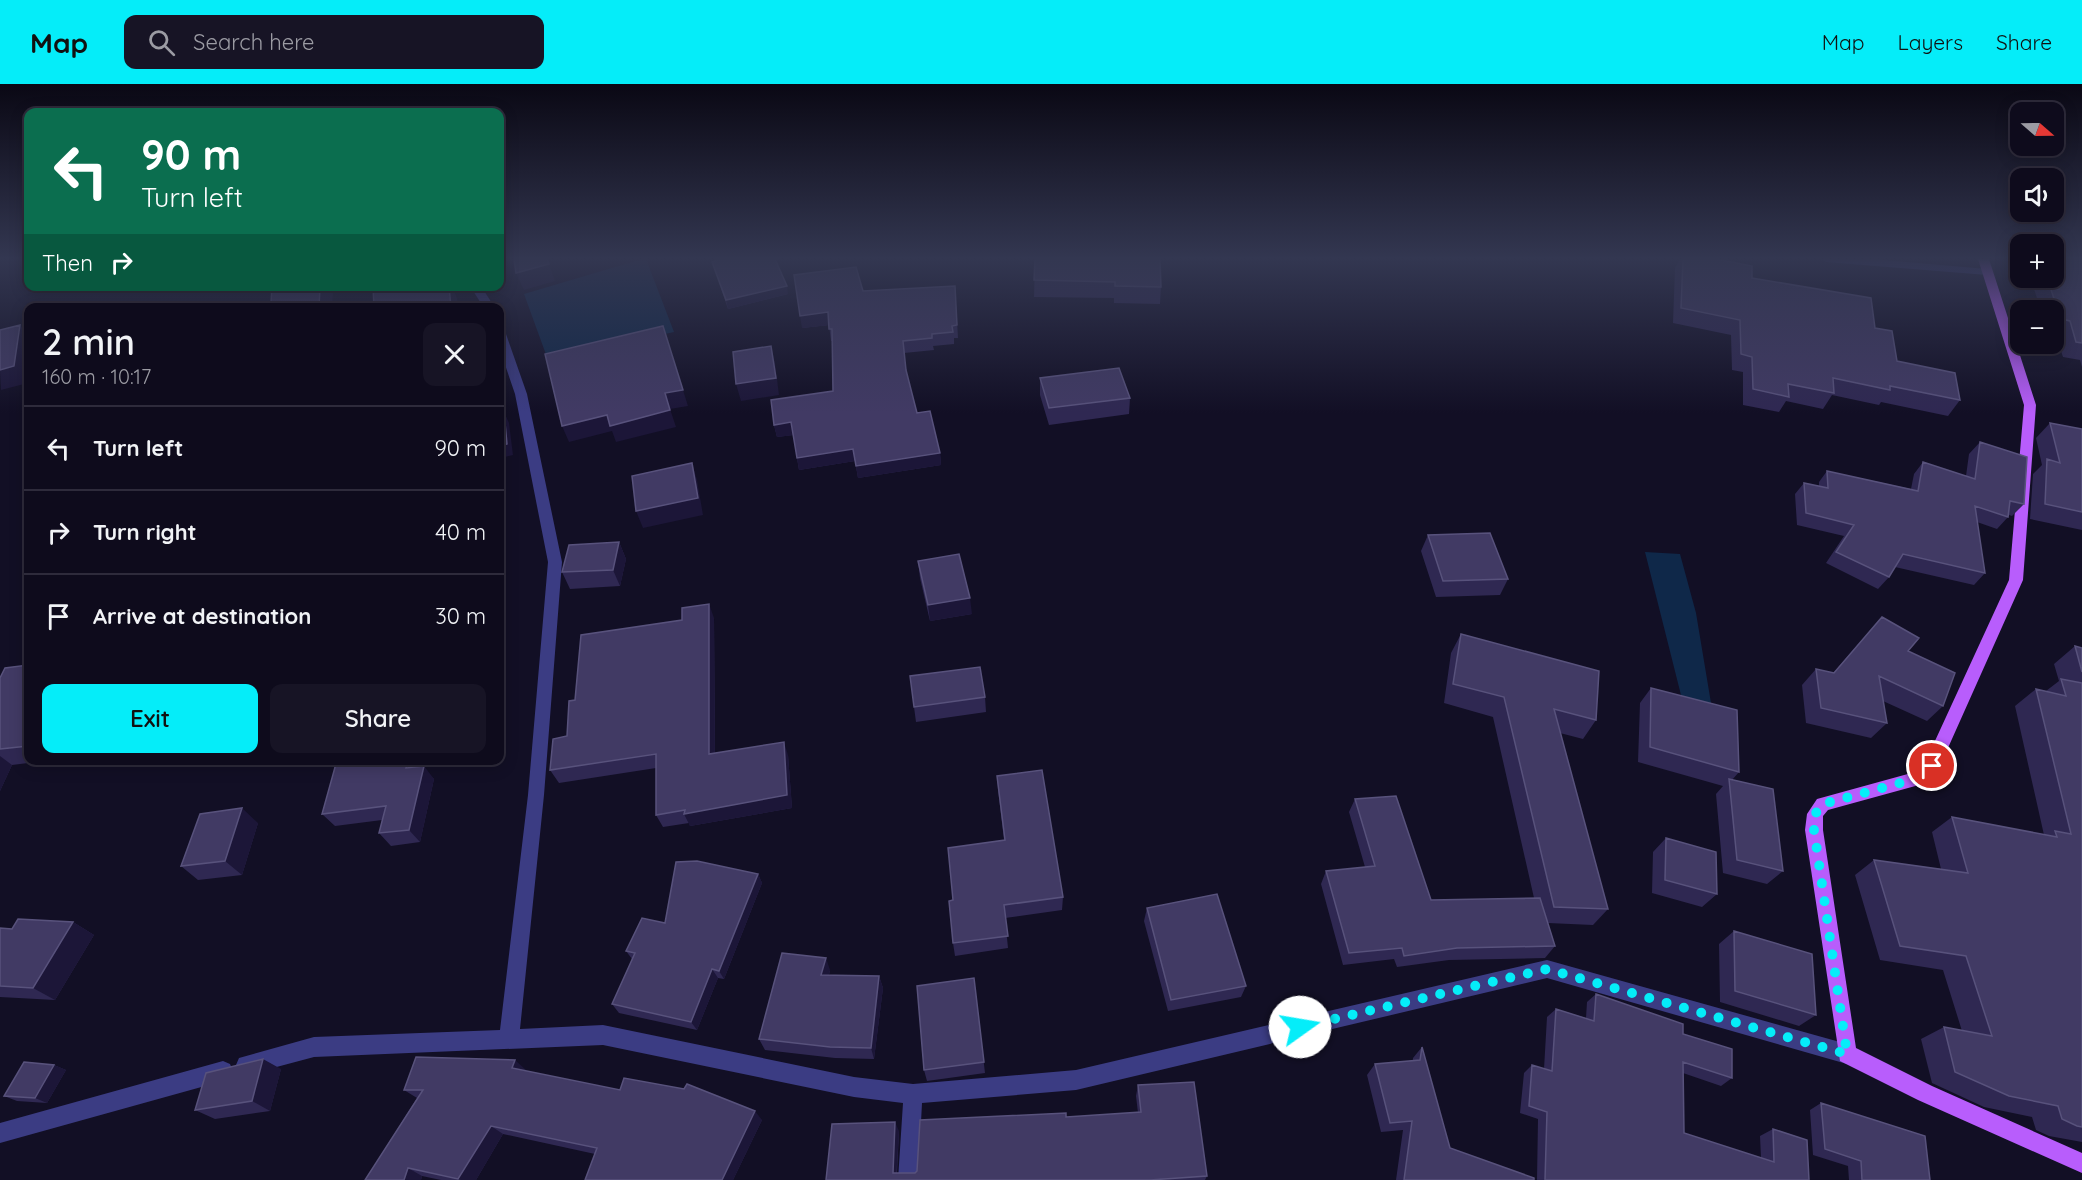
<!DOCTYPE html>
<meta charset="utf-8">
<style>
:root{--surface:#0e0b1c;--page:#171425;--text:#f1f3f6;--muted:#9b9ba3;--line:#2e2b3b;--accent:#05edf9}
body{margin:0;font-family:Quicksand,sans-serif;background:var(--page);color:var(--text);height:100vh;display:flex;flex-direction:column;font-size:22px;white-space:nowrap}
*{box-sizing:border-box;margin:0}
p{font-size:20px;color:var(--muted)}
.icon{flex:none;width:33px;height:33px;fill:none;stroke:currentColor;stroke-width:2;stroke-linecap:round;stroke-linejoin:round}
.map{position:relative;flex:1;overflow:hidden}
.panel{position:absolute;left:24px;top:219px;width:480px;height:462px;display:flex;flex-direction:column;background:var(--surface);border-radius:12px;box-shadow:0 3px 15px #0003,0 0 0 2px var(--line)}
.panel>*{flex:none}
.hud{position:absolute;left:24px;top:24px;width:480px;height:183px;border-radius:12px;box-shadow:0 3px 15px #0003,0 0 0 2px var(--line);background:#0b6e4f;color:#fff;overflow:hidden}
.needle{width:39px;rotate:110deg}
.fabs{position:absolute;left:2010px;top:18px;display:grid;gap:12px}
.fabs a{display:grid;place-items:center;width:54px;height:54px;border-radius:12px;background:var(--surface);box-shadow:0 3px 15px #0003,0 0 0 2px var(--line);font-size:30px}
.pin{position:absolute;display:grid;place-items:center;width:51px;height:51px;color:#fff;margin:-26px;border:3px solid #fff;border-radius:50%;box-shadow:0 2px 6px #0007}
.me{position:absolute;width:66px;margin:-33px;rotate:77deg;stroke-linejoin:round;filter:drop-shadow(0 0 4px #0008)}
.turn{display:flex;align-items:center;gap:21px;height:126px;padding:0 18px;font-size:27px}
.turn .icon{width:78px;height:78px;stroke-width:2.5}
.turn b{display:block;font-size:42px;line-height:51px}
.then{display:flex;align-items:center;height:57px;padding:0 18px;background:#0003;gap:12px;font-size:22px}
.round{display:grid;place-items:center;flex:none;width:63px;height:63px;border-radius:12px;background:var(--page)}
.headline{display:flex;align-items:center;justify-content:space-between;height:102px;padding:0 18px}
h1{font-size:36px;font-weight:600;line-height:45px}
.button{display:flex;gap:12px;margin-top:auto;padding:12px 18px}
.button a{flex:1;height:69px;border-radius:12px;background:var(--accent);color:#111;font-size:24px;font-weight:600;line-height:69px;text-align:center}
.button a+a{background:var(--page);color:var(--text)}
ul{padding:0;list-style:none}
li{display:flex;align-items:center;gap:18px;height:84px;padding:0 18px;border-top:2px solid var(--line)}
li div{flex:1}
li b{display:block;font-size:22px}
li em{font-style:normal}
header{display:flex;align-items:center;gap:36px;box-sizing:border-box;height:84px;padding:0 30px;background:var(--accent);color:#111}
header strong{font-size:28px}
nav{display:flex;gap:33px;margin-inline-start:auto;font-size:21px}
.search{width:420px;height:54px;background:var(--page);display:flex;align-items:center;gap:15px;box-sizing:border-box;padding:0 21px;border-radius:12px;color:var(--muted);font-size:22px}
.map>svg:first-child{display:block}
.water{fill:#0f2849}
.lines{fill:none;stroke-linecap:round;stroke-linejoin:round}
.minor{fill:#3b3c83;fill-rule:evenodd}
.major{fill:#b85dfc;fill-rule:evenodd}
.wall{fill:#2f2852}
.shaded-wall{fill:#1c1638}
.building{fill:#413a64;stroke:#58527c;stroke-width:1.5}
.route{stroke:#05edf9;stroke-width:10;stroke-dasharray:0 18}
</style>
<header>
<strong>Map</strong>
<div class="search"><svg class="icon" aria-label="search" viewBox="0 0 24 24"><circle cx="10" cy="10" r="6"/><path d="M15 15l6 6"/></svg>Search here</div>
<nav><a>Map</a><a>Layers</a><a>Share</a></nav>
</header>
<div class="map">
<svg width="2082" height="1096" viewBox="0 0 2082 1096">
<rect width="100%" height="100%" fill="#120f25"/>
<!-- water -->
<path class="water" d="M 642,175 L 646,175 L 674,248 L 548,276 L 524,210 Z
M 1645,468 L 1680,470 L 1696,529 L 1711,619 L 1682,615 Z"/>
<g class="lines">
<!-- minor -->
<path class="minor" d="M 1821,175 L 1872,175 L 1987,185 L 1993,188 L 1987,191 L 1826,178 Z
M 470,202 L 481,202 L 495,224 L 484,224 Z
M 500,246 L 506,250 L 527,310 L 562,478 L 544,711 L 520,945 L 603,941 L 854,993 L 913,1000 L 1076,986 L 1547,876 L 1847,960 L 1854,963 L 1857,970 L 1854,977 L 1847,980 L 1547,894 L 1076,1006 L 922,1019 L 918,1096 L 898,1096 L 903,1019 L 854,1013 L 603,961 L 314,973 L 246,991 L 239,988 L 236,981 L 239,974 L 314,953 L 500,946 L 528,711 L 548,478 L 515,310 L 500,266 Z
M 223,977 L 230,980 L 233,987 L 230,994 L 223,997 L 0,1059 L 0,1039 Z"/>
<!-- major -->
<path class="major" d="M 1978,175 L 1989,175 L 2036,321 L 2023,496 L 1935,693 L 1919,701 L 1828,726 L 1823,732 L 1823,746 L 1856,964 L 1932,1002 L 2082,1069 L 2082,1089 L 1918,1016 L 1840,977 L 1805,746 L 1807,730 L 1817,715 L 1915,688 L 1923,683 L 2009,496 L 2024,321 Z"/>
</g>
<!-- wall -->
<path class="wall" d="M 1035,175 L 1161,203 L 1160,220 L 1114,219 L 1114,214 L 1034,213 Z
M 1680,175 L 1683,175 L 1752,194 L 1875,244 L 1897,277 L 1960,316 L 1948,332 L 1881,318 L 1879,321 L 1832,311 L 1823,325 L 1786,317 L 1779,328 L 1743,321 L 1743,288 L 1732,286 L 1731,251 L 1673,239 L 1675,184 Z
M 2082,175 L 2082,283 L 2080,276 L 2063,273 L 2056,252 L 2054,251 L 2054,226 L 2041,226 L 2033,202 L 2028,194 L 2054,194 Z
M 712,178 L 788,210 L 728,225 Z
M 955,202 L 958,254 L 954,254 L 954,260 L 933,262 L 934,266 L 904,269 L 906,286 L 917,329 L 940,369 L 941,381 L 858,394 L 855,377 L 799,386 L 793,351 L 777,353 L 774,341 L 833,307 L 832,257 L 831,257 L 829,241 L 802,244 L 863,207 Z
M 1040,294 L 1130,314 L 1129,330 L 1049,341 L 1040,311 Z
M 2050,339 L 2082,345 L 2082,446 L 2030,435 L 2033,390 L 2042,381 L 2036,354 Z
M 1980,358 L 2024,420 L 2012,432 L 2009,431 L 2008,433 L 1997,445 L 1977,438 L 1985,489 L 1974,501 L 1895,483 L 1889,493 L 1878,505 L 1826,479 L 1844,452 L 1797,441 L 1795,410 L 1804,399 L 1819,402 L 1819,398 L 1827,387 L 1911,405 L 1914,390 L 1923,378 L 1966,392 L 1969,370 Z
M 1428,451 L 1508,495 L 1500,511 L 1436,513 L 1421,467 Z
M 619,458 L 626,475 L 620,502 L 570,505 L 562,488 Z
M 918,477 L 972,530 L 930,537 L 920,494 Z
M 1882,533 L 1908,567 L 1943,622 L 1927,637 L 1883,617 L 1887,639 L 1871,654 L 1806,639 L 1802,601 L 1816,585 L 1833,589 Z
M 714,534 L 715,669 L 788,671 L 792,724 L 690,742 L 689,739 L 663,743 L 656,731 L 656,684 L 559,699 L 550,686 L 567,652 L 575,616 Z
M 1461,550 L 1596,636 L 1583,655 L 1560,649 L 1608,825 L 1593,841 L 1548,839 L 1555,862 L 1545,874 L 1449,876 L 1397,883 L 1394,875 L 1343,881 L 1321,800 L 1326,787 L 1365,783 L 1349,728 L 1355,715 L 1431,816 L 1534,814 L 1493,633 L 1444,619 L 1451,569 Z
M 2075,562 L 2082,564 L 2082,1058 L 2049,1052 L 2036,1046 L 2032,1033 L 1984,1023 L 1932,999 L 1921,955 L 1944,943 L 1962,947 L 1943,886 L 1880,876 L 1855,791 L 1874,776 L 1941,785 L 1932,748 L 1952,733 L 2044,751 L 2015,622 L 2036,605 L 2046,607 L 2059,597 L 2054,580 Z
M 28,581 L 28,676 L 52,676 L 12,681 L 0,707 L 0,594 Z
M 1651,604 L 1739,688 L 1732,696 L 1783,787 L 1767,800 L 1723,789 L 1716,710 L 1723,702 L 1638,678 L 1640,619 Z
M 985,613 L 986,628 L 916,638 L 914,623 Z
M 328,676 L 422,676 L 420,682 L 434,695 L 420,758 L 391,762 L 379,749 L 382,736 L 335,742 L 322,730 L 335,684 Z
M 997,692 L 1063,813 L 1062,826 L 1005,834 L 1008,864 L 955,872 L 953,859 L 953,816 L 1004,756 L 998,706 Z
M 258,739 L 242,791 L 198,796 L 181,782 Z
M 1666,754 L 1717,810 L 1702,823 L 1652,809 L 1653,768 Z
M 758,790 L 762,799 L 724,895 L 718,894 L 697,946 L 619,929 L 612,920 L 632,875 L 626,867 L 665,839 Z
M 1147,824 L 1246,902 L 1241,913 L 1168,927 L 1144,837 Z
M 73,838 L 94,851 L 55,916 L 0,913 L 0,844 L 12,845 Z
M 1734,847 L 1816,931 L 1799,942 L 1720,918 L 1719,860 Z
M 830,886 L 829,891 L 879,892 L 883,904 L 874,975 L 835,974 L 765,966 L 759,955 Z
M 974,894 L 985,989 L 927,997 L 924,986 Z
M 1596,910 L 1683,950 L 1732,994 L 1721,1002 L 1683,989 L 1684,1049 L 1761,1074 L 1760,1052 L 1773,1045 L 1809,1096 L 1537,1096 L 1538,1035 L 1520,1029 L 1524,989 L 1532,981 L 1544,985 L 1547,933 L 1556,925 L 1586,934 L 1587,918 Z
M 1422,963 L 1450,1064 L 1534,1096 L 1396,1096 L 1403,1046 L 1381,1048 L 1367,991 L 1375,980 L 1413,977 L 1413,974 Z
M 54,981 L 66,986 L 47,1019 L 17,1017 L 4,1012 Z
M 281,985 L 270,1027 L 215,1035 L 195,1026 Z
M 526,986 L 526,987 L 762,1036 L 733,1096 L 585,1096 L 595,1070 L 503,1050 L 476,1096 L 441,1096 L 422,1092 L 421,1096 L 365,1096 L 417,1014 L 404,1006 Z
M 1138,1001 L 1207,1092 L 1205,1096 L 826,1096 L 899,1047 L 897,1089 L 915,1089 L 1066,1033 L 1138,1029 L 1136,1012 Z
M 1821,1019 L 1930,1096 L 1849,1096 L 1848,1082 L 1813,1071 L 1810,1026 Z"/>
<!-- shaded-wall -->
<path class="shaded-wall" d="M 549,180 L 555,197 L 524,206 L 516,189 Z
M 320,202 L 329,202 L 333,208 L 332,224 L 319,224 Z
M 449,202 L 452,202 L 457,214 L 458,224 L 451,224 Z
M 787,202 L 788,210 L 728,225 L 726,216 Z
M 828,228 L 830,241 L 802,244 L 800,232 Z
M 20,241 L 28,252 L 28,299 L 1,306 L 0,286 Z
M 663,242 L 688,322 L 670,325 L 676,343 L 616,358 L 612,347 L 569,358 L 562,342 L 665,309 Z
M 771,262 L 775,279 L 779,311 L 741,317 L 736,300 Z
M 504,328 L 509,339 L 513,371 L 500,374 L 500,362 Z
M 791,338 L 794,351 L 777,353 L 774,341 Z
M 853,365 L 855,377 L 799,386 L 797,374 Z
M 940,369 L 941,381 L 858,394 L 856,382 Z
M 692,379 L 697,396 L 703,431 L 643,444 L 636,427 Z
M 500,403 L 505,465 L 500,466 Z
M 619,458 L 626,475 L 620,502 L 613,486 Z
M 970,514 L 972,530 L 930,537 L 928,521 Z
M 709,520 L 714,534 L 715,683 L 709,670 Z
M 28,603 L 28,619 L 23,615 Z
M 784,658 L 788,671 L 792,724 L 690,742 L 684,730 Z
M 0,672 L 12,681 L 0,707 Z
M 408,676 L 422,676 L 417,697 L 406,684 Z
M 424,682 L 434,695 L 420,758 L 409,746 Z
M 242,724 L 258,739 L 242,791 L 225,777 Z
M 758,790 L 762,799 L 724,895 L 719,887 Z
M 73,838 L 94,851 L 55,916 L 33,904 Z
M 826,874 L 830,886 L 826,903 L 821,891 Z
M 712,885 L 718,894 L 697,946 L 691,938 Z
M 879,892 L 883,904 L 874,975 L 871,964 Z
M 263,975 L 281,985 L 270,1027 L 252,1017 Z
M 515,976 L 526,986 L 524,994 L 512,984 Z
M 54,981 L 66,986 L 47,1019 L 35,1014 Z
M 755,1027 L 762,1036 L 733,1096 L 722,1096 Z
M 895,1038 L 899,1047 L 896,1096 L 893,1089 Z
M 491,1042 L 503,1050 L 476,1096 L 461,1096 L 458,1095 Z
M 408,1084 L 422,1092 L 421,1096 L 404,1096 Z"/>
<!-- building -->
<path class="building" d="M 514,175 L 547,175 L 549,180 L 516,189 Z
M 722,175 L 775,175 L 787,202 L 726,216 L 712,178 Z
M 1035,175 L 1160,175 L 1161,203 L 1115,202 L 1115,198 L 1034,196 Z
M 1683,175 L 1717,175 L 1752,182 L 1752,194 L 1871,214 L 1875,244 L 1892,247 L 1897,277 L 1955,289 L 1960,316 L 1890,302 L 1890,306 L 1833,294 L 1834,309 L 1788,300 L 1789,313 L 1753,305 L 1752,273 L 1741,270 L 1740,236 L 1681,224 Z
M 2054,175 L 2082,175 L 2082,259 L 2076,258 L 2070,237 L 2061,235 L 2047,194 L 2054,194 Z
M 856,183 L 863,207 L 955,202 L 957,241 L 952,242 L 953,248 L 932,250 L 932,254 L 903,257 L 906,286 L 917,329 L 930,327 L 940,369 L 856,382 L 853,365 L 797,374 L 791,338 L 774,341 L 771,316 L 833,307 L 832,245 L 829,245 L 828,228 L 800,232 L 794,191 Z
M 272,202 L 320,202 L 319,224 L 248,224 L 271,219 Z
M 373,202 L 449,202 L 451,224 L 374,224 Z
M 481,221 L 481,224 L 469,224 Z
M 20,241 L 14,282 L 0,286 L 0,246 Z
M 663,242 L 683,306 L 665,309 L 670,326 L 610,342 L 607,331 L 562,342 L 545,270 Z
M 771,262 L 776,294 L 736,300 L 733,268 Z
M 1119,284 L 1130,314 L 1049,324 L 1040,294 Z
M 504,328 L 507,360 L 500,362 L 500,329 Z
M 2050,339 L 2082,345 L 2082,428 L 2045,420 L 2047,375 L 2060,379 Z
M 1980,358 L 2027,373 L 2024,420 L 2010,417 L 2008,433 L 1975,422 L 1985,489 L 1903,470 L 1889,493 L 1836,468 L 1854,441 L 1806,429 L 1804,399 L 1828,404 L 1827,387 L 1918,407 L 1923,378 L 1975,395 Z
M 692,379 L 698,414 L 636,427 L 632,392 Z
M 1490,449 L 1508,495 L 1443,497 L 1428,451 Z
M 619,458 L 613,486 L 562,488 L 569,461 Z
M 959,470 L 970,514 L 928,521 L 918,477 Z
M 709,520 L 709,670 L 784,658 L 787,711 L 684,730 L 685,726 L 656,731 L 656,670 L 550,686 L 553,655 L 567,652 L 569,617 L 575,616 L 581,551 L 682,536 L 682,524 Z
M 1882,533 L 1919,554 L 1908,567 L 1955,589 L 1943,622 L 1879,592 L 1887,639 L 1821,624 L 1816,585 L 1834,589 Z
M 1461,550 L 1599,587 L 1596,636 L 1554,625 L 1608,825 L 1554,823 L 1504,613 L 1453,600 Z
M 2075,562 L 2082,564 L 2082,588 Z
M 28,581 L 28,603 L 23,615 L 28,614 L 28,662 L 0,665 L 0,594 L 5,584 Z
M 980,583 L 985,613 L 914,623 L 910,592 Z
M 2061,595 L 2082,599 L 2082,1043 L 2077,1042 L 2062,1035 L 2058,1022 L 2009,1012 L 1955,988 L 1944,943 L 1992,952 L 1966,872 L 1900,862 L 1874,776 L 1968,789 L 1952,733 L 2057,753 L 2055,747 L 2071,750 L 2036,605 L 2066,612 Z
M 1651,604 L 1737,626 L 1739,688 L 1650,663 Z
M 337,676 L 408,676 L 406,684 L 424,682 L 409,746 L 379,749 L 386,722 L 322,730 Z
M 1042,686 L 1063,813 L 1004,821 L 1008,852 L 953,859 L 949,817 L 953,816 L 948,764 L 1005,756 L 997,692 Z
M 1729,695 L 1773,705 L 1783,787 L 1737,776 Z
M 1396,712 L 1431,816 L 1540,814 L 1555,862 L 1457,864 L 1404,872 L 1402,864 L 1349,869 L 1326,787 L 1375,782 L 1355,715 Z
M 242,724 L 225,777 L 181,782 L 200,730 Z
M 1666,754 L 1716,768 L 1717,810 L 1665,796 Z
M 697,777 L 758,790 L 719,887 L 712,885 L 691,938 L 612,920 L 635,869 L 626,867 L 642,834 L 665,839 L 676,778 Z
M 1217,810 L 1246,902 L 1171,916 L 1147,824 Z
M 18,835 L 73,838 L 33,904 L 0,902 L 0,844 L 12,845 Z
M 1734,847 L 1812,870 L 1816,931 L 1735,907 Z
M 782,869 L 826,874 L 821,891 L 879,892 L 871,964 L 830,963 L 759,955 Z
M 974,894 L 984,978 L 924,986 L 917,902 Z
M 1596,910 L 1683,940 L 1683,950 L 1732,965 L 1732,994 L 1683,978 L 1684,1049 L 1774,1078 L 1773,1045 L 1807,1056 L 1809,1096 L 1545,1096 L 1547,1028 L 1529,1022 L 1532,981 L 1552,987 L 1556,925 L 1594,937 Z
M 1422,963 L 1450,1064 L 1534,1094 L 1534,1096 L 1404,1096 L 1412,1037 L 1390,1039 L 1375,980 L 1420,976 Z
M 416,973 L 515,976 L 512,984 L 620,1006 L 624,994 L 684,1005 L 687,1000 L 755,1027 L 722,1096 L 585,1096 L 597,1064 L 491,1042 L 458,1095 L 408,1084 L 404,1096 L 365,1096 L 423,1006 L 404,1006 Z
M 263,975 L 252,1017 L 195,1026 L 206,989 Z
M 24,978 L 54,981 L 35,1014 L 4,1012 Z
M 1194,998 L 1207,1092 L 1150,1096 L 826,1096 L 832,1040 L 895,1038 L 893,1089 L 915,1089 L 917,1087 L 920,1036 L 1066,1029 L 1066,1033 L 1141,1028 L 1138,1001 Z
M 1821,1019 L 1925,1052 L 1930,1096 L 1862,1096 L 1861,1077 L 1825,1065 Z"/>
<!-- sky -->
<linearGradient id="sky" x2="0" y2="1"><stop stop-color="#0a0814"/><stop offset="0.53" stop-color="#333751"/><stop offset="1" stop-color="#333751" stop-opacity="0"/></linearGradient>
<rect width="2082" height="329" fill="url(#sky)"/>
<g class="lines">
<!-- route -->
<path class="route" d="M 1300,943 L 1547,885 L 1847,970 L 1814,746 L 1815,730 L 1823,720 L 1919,694 L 1929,688 L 1932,682"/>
</g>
</svg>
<div class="fabs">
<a><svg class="needle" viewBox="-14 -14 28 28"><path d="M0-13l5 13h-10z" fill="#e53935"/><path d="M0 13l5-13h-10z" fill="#9b9ba3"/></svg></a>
<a><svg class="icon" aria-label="sound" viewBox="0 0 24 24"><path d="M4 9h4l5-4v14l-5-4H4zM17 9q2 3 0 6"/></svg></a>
<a>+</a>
<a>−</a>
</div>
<div class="pin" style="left:1932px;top:682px;background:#d93025"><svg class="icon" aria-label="arrive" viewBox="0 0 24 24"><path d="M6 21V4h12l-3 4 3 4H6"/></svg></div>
<svg class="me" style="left:1300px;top:943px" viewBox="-20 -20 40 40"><circle r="19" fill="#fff"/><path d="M0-13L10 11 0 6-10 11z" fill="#05edf9"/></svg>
<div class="hud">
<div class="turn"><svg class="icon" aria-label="left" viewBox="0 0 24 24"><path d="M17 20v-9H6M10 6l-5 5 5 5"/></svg><div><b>90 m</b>Turn left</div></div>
<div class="then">Then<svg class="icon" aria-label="right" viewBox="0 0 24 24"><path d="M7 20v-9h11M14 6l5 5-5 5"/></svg></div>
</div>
<section class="panel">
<div class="headline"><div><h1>2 min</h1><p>160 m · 10:17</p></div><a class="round"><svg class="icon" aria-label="close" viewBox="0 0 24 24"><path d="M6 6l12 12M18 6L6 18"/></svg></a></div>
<ul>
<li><svg class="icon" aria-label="left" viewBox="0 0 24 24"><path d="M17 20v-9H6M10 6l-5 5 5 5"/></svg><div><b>Turn left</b></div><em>90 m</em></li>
<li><svg class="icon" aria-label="right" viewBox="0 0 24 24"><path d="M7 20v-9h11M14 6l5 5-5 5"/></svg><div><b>Turn right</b></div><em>40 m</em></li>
<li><svg class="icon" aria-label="arrive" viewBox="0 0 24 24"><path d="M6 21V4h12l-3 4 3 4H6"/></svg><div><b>Arrive at destination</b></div><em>30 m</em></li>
</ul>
<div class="button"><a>Exit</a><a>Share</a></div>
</section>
</div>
